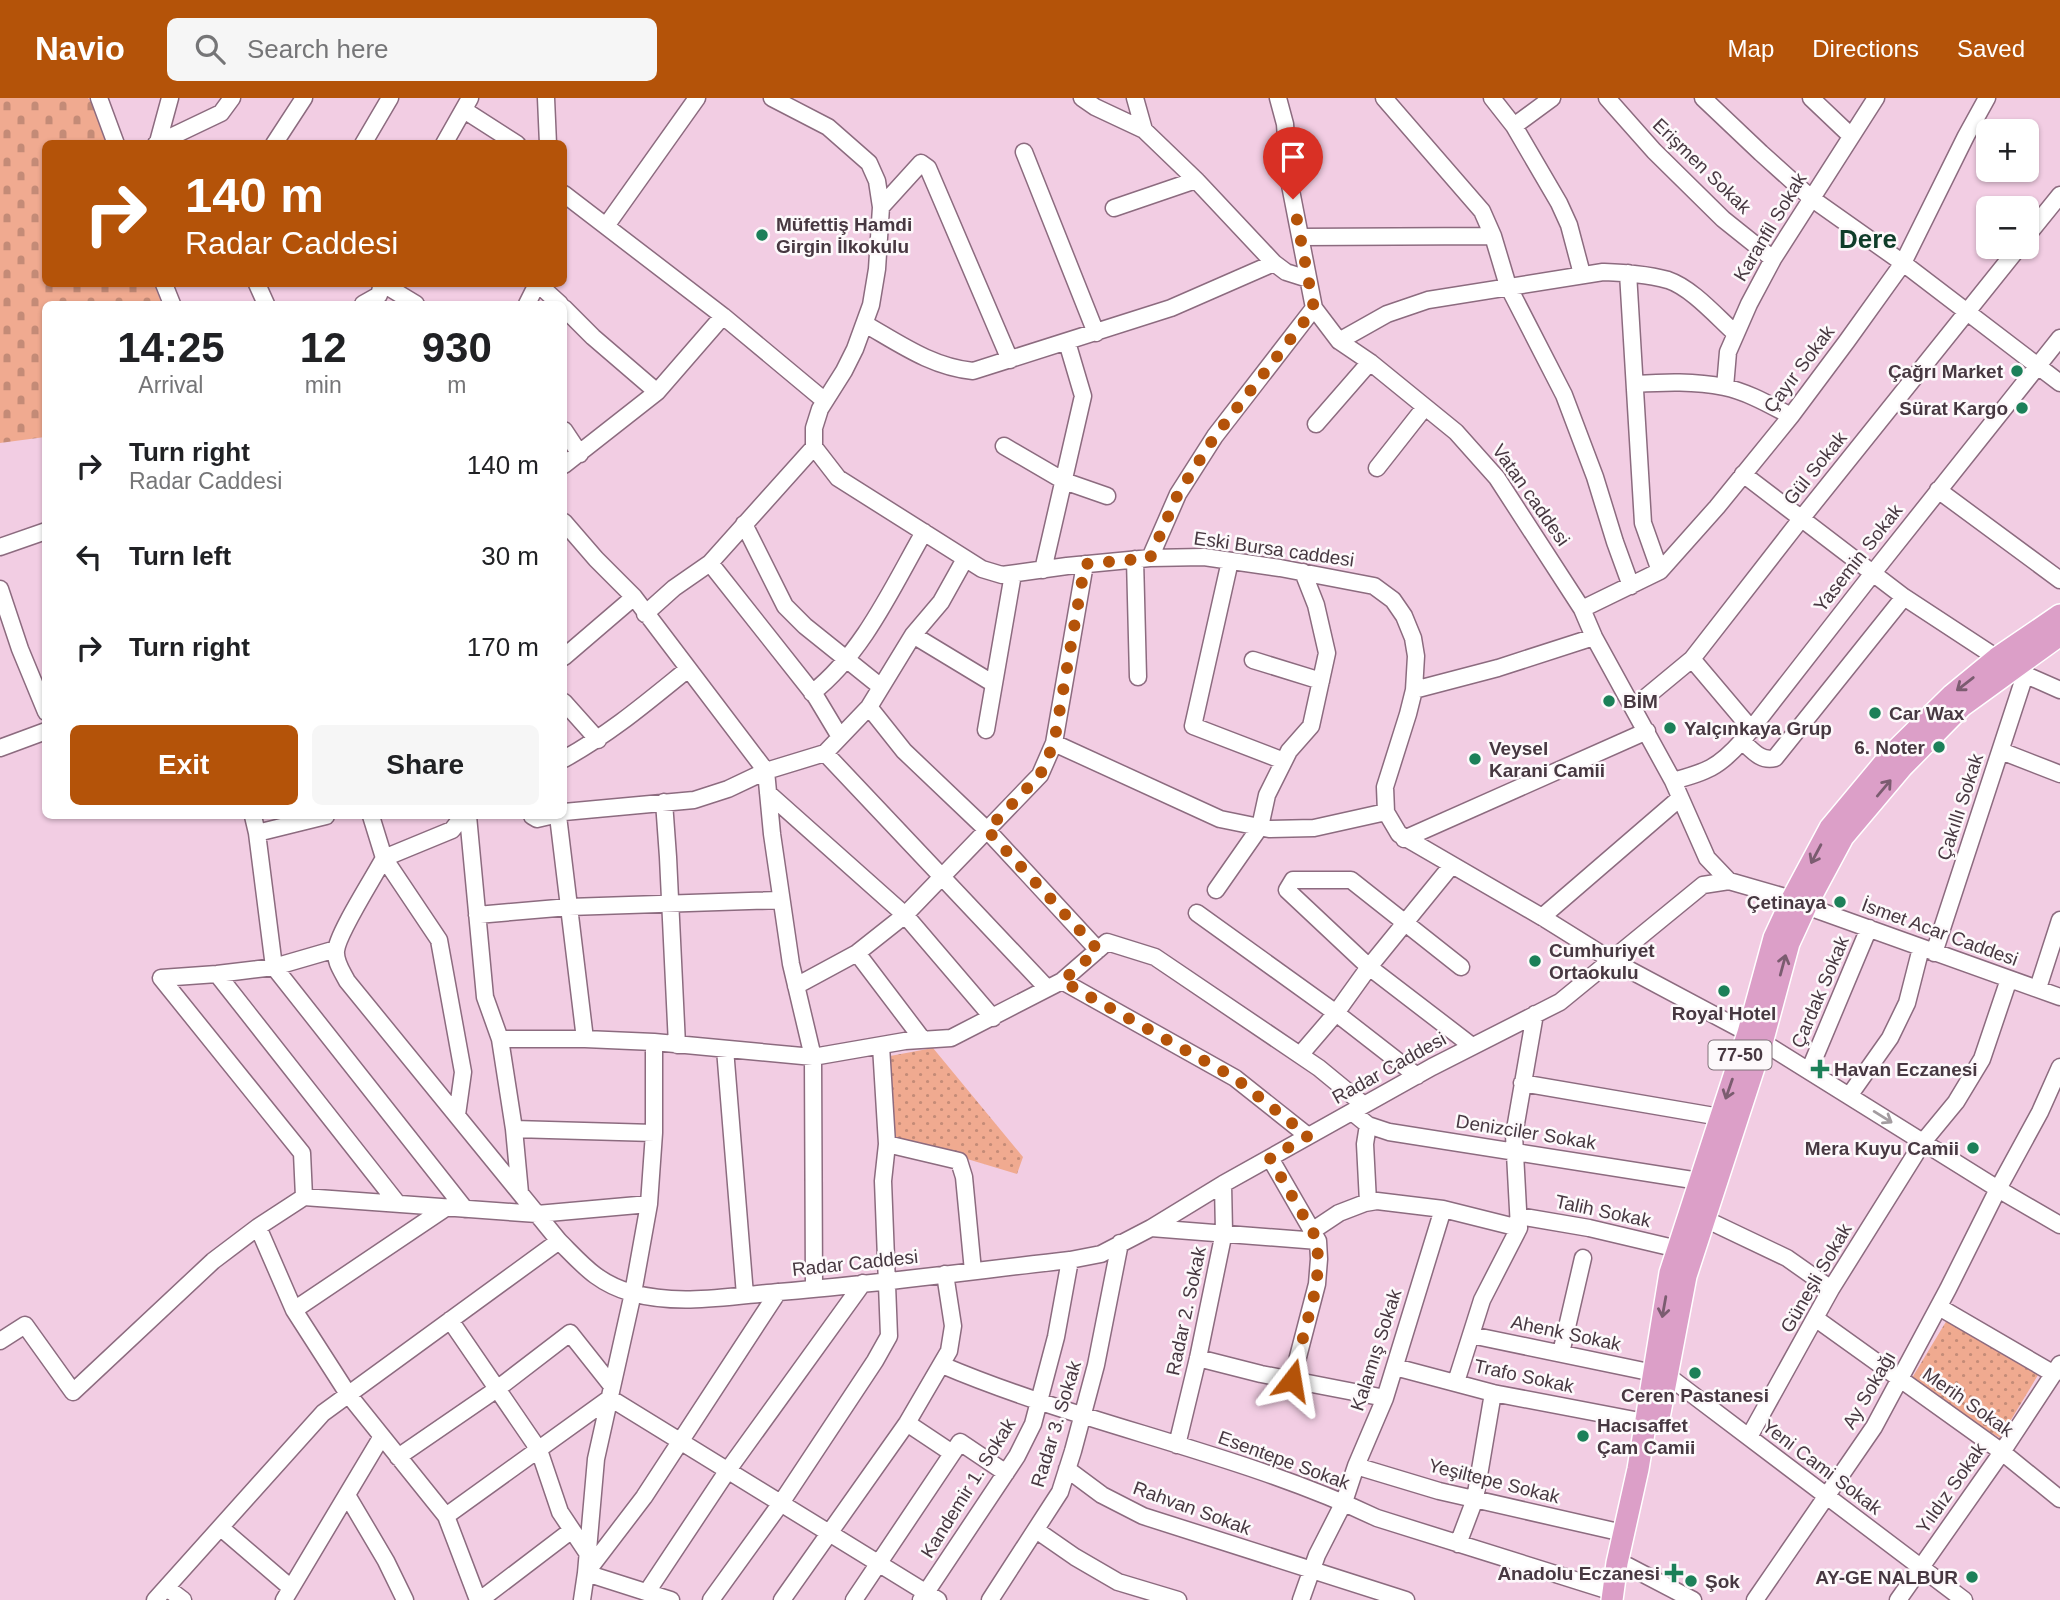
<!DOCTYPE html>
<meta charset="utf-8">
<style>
:root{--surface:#fff;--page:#f6f6f6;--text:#202124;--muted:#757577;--accent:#b45309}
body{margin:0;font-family:Arial,sans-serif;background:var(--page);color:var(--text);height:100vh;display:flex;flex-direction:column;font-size:26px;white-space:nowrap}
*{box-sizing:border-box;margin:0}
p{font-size:23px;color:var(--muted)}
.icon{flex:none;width:38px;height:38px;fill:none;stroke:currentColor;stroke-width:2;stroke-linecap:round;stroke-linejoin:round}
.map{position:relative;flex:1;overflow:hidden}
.sheet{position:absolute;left:42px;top:203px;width:525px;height:518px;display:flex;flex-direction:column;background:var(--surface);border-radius:10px;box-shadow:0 2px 5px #0004}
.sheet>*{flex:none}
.banner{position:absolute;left:42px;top:42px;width:525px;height:147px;border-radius:10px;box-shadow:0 2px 5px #0004;background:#b45309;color:#fff;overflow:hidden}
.tools{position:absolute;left:1976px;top:21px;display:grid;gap:14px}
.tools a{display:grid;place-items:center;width:63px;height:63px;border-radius:10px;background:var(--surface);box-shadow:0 2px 5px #0004;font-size:35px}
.pin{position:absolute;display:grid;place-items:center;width:60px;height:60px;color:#fff;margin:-72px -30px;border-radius:50% 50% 50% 0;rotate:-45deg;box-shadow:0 0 7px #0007}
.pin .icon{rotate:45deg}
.me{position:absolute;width:77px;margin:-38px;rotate:14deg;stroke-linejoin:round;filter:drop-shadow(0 0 5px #0008)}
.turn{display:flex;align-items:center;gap:24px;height:147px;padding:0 28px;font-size:32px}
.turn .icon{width:91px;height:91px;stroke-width:2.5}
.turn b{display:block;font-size:49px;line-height:60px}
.eta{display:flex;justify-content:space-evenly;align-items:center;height:119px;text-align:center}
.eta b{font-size:42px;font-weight:700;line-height:49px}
.action{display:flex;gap:14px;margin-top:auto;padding:14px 28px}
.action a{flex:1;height:80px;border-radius:10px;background:var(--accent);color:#fff;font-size:28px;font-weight:700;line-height:80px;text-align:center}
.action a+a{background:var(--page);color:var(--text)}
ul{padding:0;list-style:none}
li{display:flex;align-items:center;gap:21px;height:91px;padding:0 28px}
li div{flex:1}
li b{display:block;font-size:26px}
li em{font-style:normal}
header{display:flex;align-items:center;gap:42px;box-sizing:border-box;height:98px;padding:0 35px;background:var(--accent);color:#fff}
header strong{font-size:33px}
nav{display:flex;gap:38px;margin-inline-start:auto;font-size:24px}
.search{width:490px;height:63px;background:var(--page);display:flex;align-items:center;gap:18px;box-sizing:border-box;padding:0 24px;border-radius:10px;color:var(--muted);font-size:26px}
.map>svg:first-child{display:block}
.green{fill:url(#green-dots)}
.cemetery{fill:url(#cemetery-stones)}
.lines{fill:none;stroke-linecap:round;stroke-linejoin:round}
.minor-casing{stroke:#8c6b7f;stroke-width:19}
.major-casing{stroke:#fff;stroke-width:24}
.minor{stroke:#fff;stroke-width:16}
.major{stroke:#dc9fc8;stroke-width:21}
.oneway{stroke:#7b5c70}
.oneway2{stroke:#a39ca0}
.route{stroke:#b45309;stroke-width:12;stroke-dasharray:0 21.6}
.poi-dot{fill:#1c8059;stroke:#fdf9fb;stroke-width:2.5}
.labels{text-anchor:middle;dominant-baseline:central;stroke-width:5;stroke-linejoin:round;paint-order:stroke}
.shield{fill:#fdf9fb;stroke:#7e7279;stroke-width:2}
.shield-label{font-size:18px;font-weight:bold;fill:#473841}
.street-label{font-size:19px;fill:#473841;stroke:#fdf9fb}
.poi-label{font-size:19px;font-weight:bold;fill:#473841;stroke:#fdf9fb;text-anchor:start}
.district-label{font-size:26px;font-weight:bold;fill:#0f3d2a;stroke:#fdf9fb}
</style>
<header>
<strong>Navio</strong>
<div class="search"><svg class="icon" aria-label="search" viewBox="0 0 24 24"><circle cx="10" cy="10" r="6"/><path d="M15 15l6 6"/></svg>Search here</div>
<nav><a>Map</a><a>Directions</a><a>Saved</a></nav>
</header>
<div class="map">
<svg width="2060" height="1502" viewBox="0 0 2060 1502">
<defs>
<pattern id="green-dots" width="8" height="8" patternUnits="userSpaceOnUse" patternTransform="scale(1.75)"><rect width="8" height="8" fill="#f0aa90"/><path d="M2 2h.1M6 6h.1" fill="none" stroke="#c48b77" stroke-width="1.8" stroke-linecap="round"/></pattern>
<pattern id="cemetery-stones" width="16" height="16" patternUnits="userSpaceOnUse" patternTransform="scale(1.75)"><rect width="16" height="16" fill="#f0aa90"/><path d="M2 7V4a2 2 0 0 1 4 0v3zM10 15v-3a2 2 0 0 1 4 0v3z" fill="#c48b77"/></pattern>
</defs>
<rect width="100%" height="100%" fill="#f2cde3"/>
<!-- green -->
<path class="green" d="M 933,950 L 1023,1059 L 1017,1076 L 891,1038 L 890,958 Z
M 1947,1222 L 2038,1277 L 2000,1340 L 1909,1285 Z"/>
<!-- cemetery -->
<path class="cemetery" d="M 0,0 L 88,0 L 91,4 L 106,45 L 46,46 L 46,186 L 154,186 L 162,206 L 46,206 L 45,339 L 0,345 Z"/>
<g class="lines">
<defs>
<path id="minor" d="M 99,0 L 116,46
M 546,0 L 548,46
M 772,0 L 828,29 L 869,65 L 877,83 L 881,109 L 877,171 L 871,207 L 855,251 L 844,273 L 820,311 L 814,330 L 814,349 L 838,380 L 982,471 L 1002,477 L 1067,468 L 1150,460 L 1204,459 L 1280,470 L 1374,488 L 1393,502 L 1404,518 L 1413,540 L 1416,558 L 1414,592 L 1408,616 L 1385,689 L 1386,714 L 1399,736 L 1542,819 L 1611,862 L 1748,935 L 1998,1091 L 2060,1127
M 1082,0 L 1095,9 L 1144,32 L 1196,82 L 1274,165 L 1286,174 L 1308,181
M 1135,0 L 1144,32
M 1278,0 L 1285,26 L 1289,82 L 1314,210 L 1339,243 L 1370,264 L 1456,334 L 1497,380 L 1582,511 L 1594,539 L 1673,683 L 1707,760 L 1729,783 L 1792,801
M 1384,0 L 1482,113 L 1493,138 L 1508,188 L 1564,297 L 1595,379 L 1615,444 L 1631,488
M 1492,0 L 1514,28 L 1559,105 L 1569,127 L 1582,176
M 1607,0 L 1654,53 L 1723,121 L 1773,161
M 1703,0 L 1761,55 L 1811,100 L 1903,165 L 2060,285
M 1811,0 L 1851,38
M 464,12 L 517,46
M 1514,28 L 1552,0
M 158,44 L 170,0
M 156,46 L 221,15 L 232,0
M 274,46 L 304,0
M 363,46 L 390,0
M 444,46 L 470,0
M 1024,54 L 1096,235
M 564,96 L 723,218 L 825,303
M 881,109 L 921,65 L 928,70 L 1010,262
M 1114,110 L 1196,82
M 606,128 L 697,0
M 1300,139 L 1493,138
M 2026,139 L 2060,97
M 1628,175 L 1643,425 L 1660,473
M 164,186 L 172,206
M 257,186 L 266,206
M 383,186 L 416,206
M 538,186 L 560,206
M 363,206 L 379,197 L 382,186
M 527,206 L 537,186
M 564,210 L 593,239 L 657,294
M 865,226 C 900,246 932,269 973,273 L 1171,210 L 1274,165
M 1339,243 L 1387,216 L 1428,202 L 1603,174 C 1624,175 1647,176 1668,182 C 1692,190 1717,219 1736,236
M 1635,286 C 1665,284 1695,283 1724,289 C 1748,294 1770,307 1791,318
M 1725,289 L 1728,254 L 1749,206 L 1773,161 L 1876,0
M 1316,326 L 1370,264
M 564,332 L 580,356
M 1004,348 L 1064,383 L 1107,398
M 564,367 L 657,294 L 723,218
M 1377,370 L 1425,309
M 1743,376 L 1904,499 L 1997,560
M 1938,392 L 2060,482
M 564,424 L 596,461 L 634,499 L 766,673 L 772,736 L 791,866 L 813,959 L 814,1191
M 744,426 L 785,508 L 805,528 L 881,589
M 0,449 L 46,433
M 1150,460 L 1178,396 L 1215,338 L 1314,210
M 1135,461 L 1138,579
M 1230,463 L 1193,628 L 1284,663
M 710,465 L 816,599 L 840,639
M 1043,472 L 1083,298 L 1067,244
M 0,491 L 20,551 L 46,614
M 1582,511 L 1660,473 L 1717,409 L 1791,318 L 1847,243 L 1903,165 L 1966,38 L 1987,0
M 645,516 L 674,490 L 710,465 L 814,349
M 913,537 L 994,586
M 564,559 L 634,499
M 1692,561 L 1752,632
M 1253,562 L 1321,583
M 2017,573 L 2060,592
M 1414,592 L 1498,570 L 1594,539
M 812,595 C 863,555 892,490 924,434
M 564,604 L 598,642
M 869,609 L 904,653 L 987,732 L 1098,852
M 1634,609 L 1692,561 L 1801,421 L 2019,149
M 986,632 L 1013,476
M 1742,643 C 1752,652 1761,664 1775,660 L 1904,499
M 1054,645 L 1220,721 L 1269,731 L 1314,730 L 1386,714
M 0,650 L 46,633
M 2001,653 L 2060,676
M 825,655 L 1047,890
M 564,661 C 611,635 646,605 688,571
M 1673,683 C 1706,674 1718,670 1742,643 L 1873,475 L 2060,240
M 768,695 L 905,817 L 993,920
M 664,704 L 668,759 L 677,947
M 564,714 L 694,702 L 728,691 L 766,673 L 825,655 L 869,609 L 913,537 L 941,504 L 965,461
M 253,718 L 257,735 L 274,869 L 465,1111
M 371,718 L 384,760 C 374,779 337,836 336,853 C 335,864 342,873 347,883 L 559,1143 C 583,1167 597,1185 632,1195 C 679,1208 731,1198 779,1194 C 876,1186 973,1173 1070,1162 L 1101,1156 L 1151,1130 L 1223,1086 L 1432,969 L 1560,904 L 1703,787 L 1729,783
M 468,718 L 485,899 L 500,941 L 514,1031 L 520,1095
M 532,718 L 537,721 L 550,718
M 558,718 L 585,941
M 257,735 L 326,718
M 1404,741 L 1647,633
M 1216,792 L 1260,729 L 1267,697 L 1289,653 L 1311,628 L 1327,555 L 1316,507 L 1303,474
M 1806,808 L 2060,899
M 1197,815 L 1336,915 L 1417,978
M 477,817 L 569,809 L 781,802
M 1542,819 L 1680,700
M 857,855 L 923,942
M 1934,855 L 2025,577
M 1461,869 L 1351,782 L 1293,782 L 1287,792 L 1369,869 L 1472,948
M 217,876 L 398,1106
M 1062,883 L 1235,980 L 1308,1038
M 796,888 L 857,855 L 905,817 L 1040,677 L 1054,645 L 1085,466
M 2038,890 L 2060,822
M 500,941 L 585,941 L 654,944 L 813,959 L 905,943 L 951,940 L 1062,883 L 1107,844 L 1155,859 L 1319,970 L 1364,1007
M 725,951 L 745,1197
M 1300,957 L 1336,915 L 1369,869 L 1452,767
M 1809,973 L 1869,830
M 1522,985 L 1720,1019
M 1849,998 L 1890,940 L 1907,905 L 1921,850
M 1352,1014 L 1368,1027 L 1389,1034 L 1699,1083
M 457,1017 L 463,974 L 439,842 L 384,760 L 452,732 L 463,718
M 1368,1027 L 1365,1046 L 1368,1104
M 514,1031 L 654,1035
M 887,1046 L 959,1063 L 964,1079 L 973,1173
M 1270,1060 L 1318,1143 L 1319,1161 L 1317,1186 L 1292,1282
M 304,1099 L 302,1055 L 161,880 L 217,876 L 274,869 L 336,851
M 1519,1118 L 1589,1130 L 1678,1151
M 1703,1120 L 1787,1160 L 1831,1191
M 258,1129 L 294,1212 L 348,1296 L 446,1418 L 478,1502
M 1151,1130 L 1318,1143
M 1312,1133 L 1339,1115 L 1365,1105 L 1377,1103 L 1443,1111 L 1519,1130
M 1939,1209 L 2054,1276
M 294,1212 L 447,1109
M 1815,1220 L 2002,1354 L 2060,1401
M 450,1222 L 539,1352 L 560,1414 L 588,1456
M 1471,1237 L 1668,1278 L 1964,1502
M 0,1243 L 25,1227 L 73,1294 L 213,1163 L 258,1129 L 304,1099 L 537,1116 L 649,1106
M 1561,1255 L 1583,1160
M 1198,1260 L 1261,1276 L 1385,1300
M 942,1267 C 1083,1327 1238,1354 1377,1420 L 1613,1494
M 1395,1269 L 1493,1295 L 1645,1324
M 1456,1284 L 1482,1202 L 1519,1130 L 1514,1037 L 1535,916
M 907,1325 L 952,1355
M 1749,1339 L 1831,1191 L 1923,1044 L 1956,1004 L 1982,961 L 2009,881
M 1177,1347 L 1198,1260 L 1224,1134 L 1223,1086
M 398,1359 L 497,1291 L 570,1235 L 612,1288
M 1356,1368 L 1439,1393 L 1623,1435
M 1067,1371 L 1102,1397 L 1143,1418 L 1406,1502
M 347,1397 L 386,1463 L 405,1502
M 446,1418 L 610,1300 L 938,1502
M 221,1430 L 291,1490
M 1036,1432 L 1075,1459 L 1118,1484 L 1178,1502
M 1458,1446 L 1475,1401 L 1493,1295
M 1628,1468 L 1693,1502
M 167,1490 L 183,1502
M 647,1494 L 728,1372 L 863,1185
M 155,1502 L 323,1315 L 559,1143
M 284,1502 L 382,1338
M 480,1502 L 572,1432
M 582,1502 L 586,1475 L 596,1361 L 633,1195 L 649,1106 L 654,1035 L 654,944
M 671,1502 L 586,1475 L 644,1399 L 778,1194
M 711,1502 L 781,1405 L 875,1263 L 889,1238 L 883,1083 L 887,1046 L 881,948
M 782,1502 L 907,1325 L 949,1253 L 953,1228 L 945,1176
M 854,1502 L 960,1344 L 1006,1375
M 921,1502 L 1017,1358 L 1033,1326 L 1056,1239 L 1070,1162
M 990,1502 L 1060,1394 L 1073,1353 L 1096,1267 L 1120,1145
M 1301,1502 L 1317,1457 L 1344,1404 L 1356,1368 L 1385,1300 L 1443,1111
M 1755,1502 L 1874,1329 L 1948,1191 L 1998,1091 L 2040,1014 L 2060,969
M 1898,1502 L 2002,1354 L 2060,1266"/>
<path id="major" d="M 1658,1325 L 1686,1178 L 1762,945 L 1789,845 L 1806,808 L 1843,739 L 1902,669 L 1962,608 L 2060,537
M 1612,1502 L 1617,1465 L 1638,1371 L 1670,1175 L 1748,935 L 1774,840 L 1792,801 L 1830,730 L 1890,658 L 1952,597 L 1997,560 L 2060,517"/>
</defs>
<!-- minor casing -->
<use href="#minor" class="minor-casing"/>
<!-- major casing -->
<use href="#major" class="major-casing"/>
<!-- minor -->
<use href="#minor" class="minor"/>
<!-- major -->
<use href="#major" class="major"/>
</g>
<!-- one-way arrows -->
<defs><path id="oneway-shaft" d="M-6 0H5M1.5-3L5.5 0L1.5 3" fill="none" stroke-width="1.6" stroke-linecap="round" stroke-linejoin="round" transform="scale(1.75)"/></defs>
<g class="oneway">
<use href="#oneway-shaft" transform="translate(1965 586) rotate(142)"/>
<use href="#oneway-shaft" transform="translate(1884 690) rotate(-50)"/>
<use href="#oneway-shaft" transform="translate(1816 756) rotate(118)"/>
<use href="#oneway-shaft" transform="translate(1783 867) rotate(-75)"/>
<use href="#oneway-shaft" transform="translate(1729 991) rotate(109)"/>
<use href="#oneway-shaft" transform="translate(1664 1209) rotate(100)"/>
</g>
<use class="oneway2" href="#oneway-shaft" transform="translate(1883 1019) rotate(32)"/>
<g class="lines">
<!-- route -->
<path class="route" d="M 1292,1282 L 1317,1186 L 1318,1143 L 1270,1060 L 1308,1038 L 1235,980 L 1062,883 L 1098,852 L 987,732 L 1040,677 L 1054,645 L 1085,466 L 1150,460 L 1178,396 L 1215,338 L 1314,211 L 1293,101"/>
</g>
<!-- markers -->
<g class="poi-dot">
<circle cx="762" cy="137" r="7"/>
<circle cx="2017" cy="273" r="7"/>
<circle cx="2022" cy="310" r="7"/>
<circle cx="1609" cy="603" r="7"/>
<circle cx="1875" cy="615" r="7"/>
<circle cx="1670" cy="630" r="7"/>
<circle cx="1939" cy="649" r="7"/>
<circle cx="1475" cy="661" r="7"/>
<circle cx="1840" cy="804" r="7"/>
<circle cx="1535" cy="863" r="7"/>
<circle cx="1724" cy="893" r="7"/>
<path d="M1816.5 960.5h7v7h7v7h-7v7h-7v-7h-7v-7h7z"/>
<circle cx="1973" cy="1050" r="7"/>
<circle cx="1695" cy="1275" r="7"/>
<circle cx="1583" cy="1338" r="7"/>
<path d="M1670.5 1464.5h7v7h7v7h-7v7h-7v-7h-7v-7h7z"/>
<circle cx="1972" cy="1479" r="7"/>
<circle cx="1691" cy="1483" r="7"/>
</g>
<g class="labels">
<!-- shield labels -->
<rect class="shield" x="1708.5" y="942.5" width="63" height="29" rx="5"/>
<g class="shield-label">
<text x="1740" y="957">77-50</text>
</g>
<!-- street labels -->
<g class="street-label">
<text transform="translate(1702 68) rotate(44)">Erişmen Sokak</text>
<text transform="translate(1770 129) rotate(-59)">Karanfil Sokak</text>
<text transform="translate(1799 271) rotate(-53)">Çayır Sokak</text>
<text transform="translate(1815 370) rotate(-51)">Gül Sokak</text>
<text transform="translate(1531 397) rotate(55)">Vatan caddesi</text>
<text transform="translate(1274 451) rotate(8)">Eski Bursa caddesi</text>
<text transform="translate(1858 460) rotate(-52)">Yasemin Sokak</text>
<text transform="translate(1960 709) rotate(-72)">Çakıllı Sokak</text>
<text transform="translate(1940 834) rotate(20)">İsmet Acar Caddesi</text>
<text transform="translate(1820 894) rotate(-67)">Çardak Sokak</text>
<text transform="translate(1389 970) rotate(-29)">Radar Caddesi</text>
<text transform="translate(1526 1034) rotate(9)">Denizciler Sokak</text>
<text transform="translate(1603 1113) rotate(12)">Talih Sokak</text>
<text transform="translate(855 1165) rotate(-6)">Radar Caddesi</text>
<text transform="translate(1816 1180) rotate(-60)">Güneşli Sokak</text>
<text transform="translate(1186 1213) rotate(-78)">Radar 2. Sokak</text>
<text transform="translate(1566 1235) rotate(12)">Ahenk Sokak</text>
<text transform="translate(1376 1252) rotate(-72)">Kalamış Sokak</text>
<text transform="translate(1524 1278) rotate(12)">Trafo Sokak</text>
<text transform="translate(1869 1292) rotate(-60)">Ay Sokağı</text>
<text transform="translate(1968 1304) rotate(35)">Merih Sokak</text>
<text transform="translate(1056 1326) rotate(-73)">Radar 3. Sokak</text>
<text transform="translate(1284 1362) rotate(20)">Esentepe Sokak</text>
<text transform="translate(1822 1369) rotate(37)">Yeni Cami Sokak</text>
<text transform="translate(1494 1383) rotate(14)">Yeşiltepe Sokak</text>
<text transform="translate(968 1390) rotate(-58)">Kandemir 1. Sokak</text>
<text transform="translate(1951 1390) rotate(-55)">Yıldız Sokak</text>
<text transform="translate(1192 1410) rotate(20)">Rahvan Sokak</text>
</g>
<!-- poi labels -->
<g class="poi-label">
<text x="776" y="126">Müfettiş Hamdi<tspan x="776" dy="22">Girgin İlkokulu</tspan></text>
<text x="2003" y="273" text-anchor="end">Çağrı Market</text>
<text x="2008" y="310" text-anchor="end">Sürat Kargo</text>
<text x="1623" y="603">BİM</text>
<text x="1889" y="615">Car Wax</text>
<text x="1684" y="630">Yalçınkaya Grup</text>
<text x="1925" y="649" text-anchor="end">6. Noter</text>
<text x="1489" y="650">Veysel<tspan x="1489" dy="22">Karani Camii</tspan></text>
<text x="1826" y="804" text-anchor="end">Çetinaya</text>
<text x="1549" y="852">Cumhuriyet<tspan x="1549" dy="22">Ortaokulu</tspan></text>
<text x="1724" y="915" text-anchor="middle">Royal Hotel</text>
<text x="1834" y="971">Havan Eczanesi</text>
<text x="1959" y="1050" text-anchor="end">Mera Kuyu Camii</text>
<text x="1695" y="1297" text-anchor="middle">Ceren Pastanesi</text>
<text x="1597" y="1327">Hacısaffet<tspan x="1597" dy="22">Çam Camii</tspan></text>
<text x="1660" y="1475" text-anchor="end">Anadolu Eczanesi</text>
<text x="1958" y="1479" text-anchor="end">AY-GE NALBUR</text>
<text x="1705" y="1483">Şok</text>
</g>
<!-- district labels -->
<g class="district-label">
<text x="1868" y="141">Dere</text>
</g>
</g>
</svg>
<div class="tools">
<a>+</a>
<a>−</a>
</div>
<div class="pin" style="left:1293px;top:101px;background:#d93025"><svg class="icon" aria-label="arrive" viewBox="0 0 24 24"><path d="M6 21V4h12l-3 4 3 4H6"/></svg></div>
<svg class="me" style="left:1292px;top:1282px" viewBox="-20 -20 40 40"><path d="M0-17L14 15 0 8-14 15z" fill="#b45309" stroke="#fff" stroke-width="4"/></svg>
<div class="banner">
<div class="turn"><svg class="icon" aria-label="right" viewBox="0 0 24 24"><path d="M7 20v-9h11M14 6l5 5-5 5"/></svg><div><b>140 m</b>Radar Caddesi</div></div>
</div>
<section class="sheet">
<div class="eta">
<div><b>14:25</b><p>Arrival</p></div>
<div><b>12</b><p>min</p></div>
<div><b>930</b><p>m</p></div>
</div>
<ul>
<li><svg class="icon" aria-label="right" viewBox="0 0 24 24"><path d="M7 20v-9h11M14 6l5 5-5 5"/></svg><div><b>Turn right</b><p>Radar Caddesi</p></div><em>140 m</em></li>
<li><svg class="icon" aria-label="left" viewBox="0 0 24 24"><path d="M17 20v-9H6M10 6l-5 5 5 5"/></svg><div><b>Turn left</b></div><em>30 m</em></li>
<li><svg class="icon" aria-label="right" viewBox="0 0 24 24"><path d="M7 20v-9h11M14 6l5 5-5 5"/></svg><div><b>Turn right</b></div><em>170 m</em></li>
</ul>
<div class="action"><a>Exit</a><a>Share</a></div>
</section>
</div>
